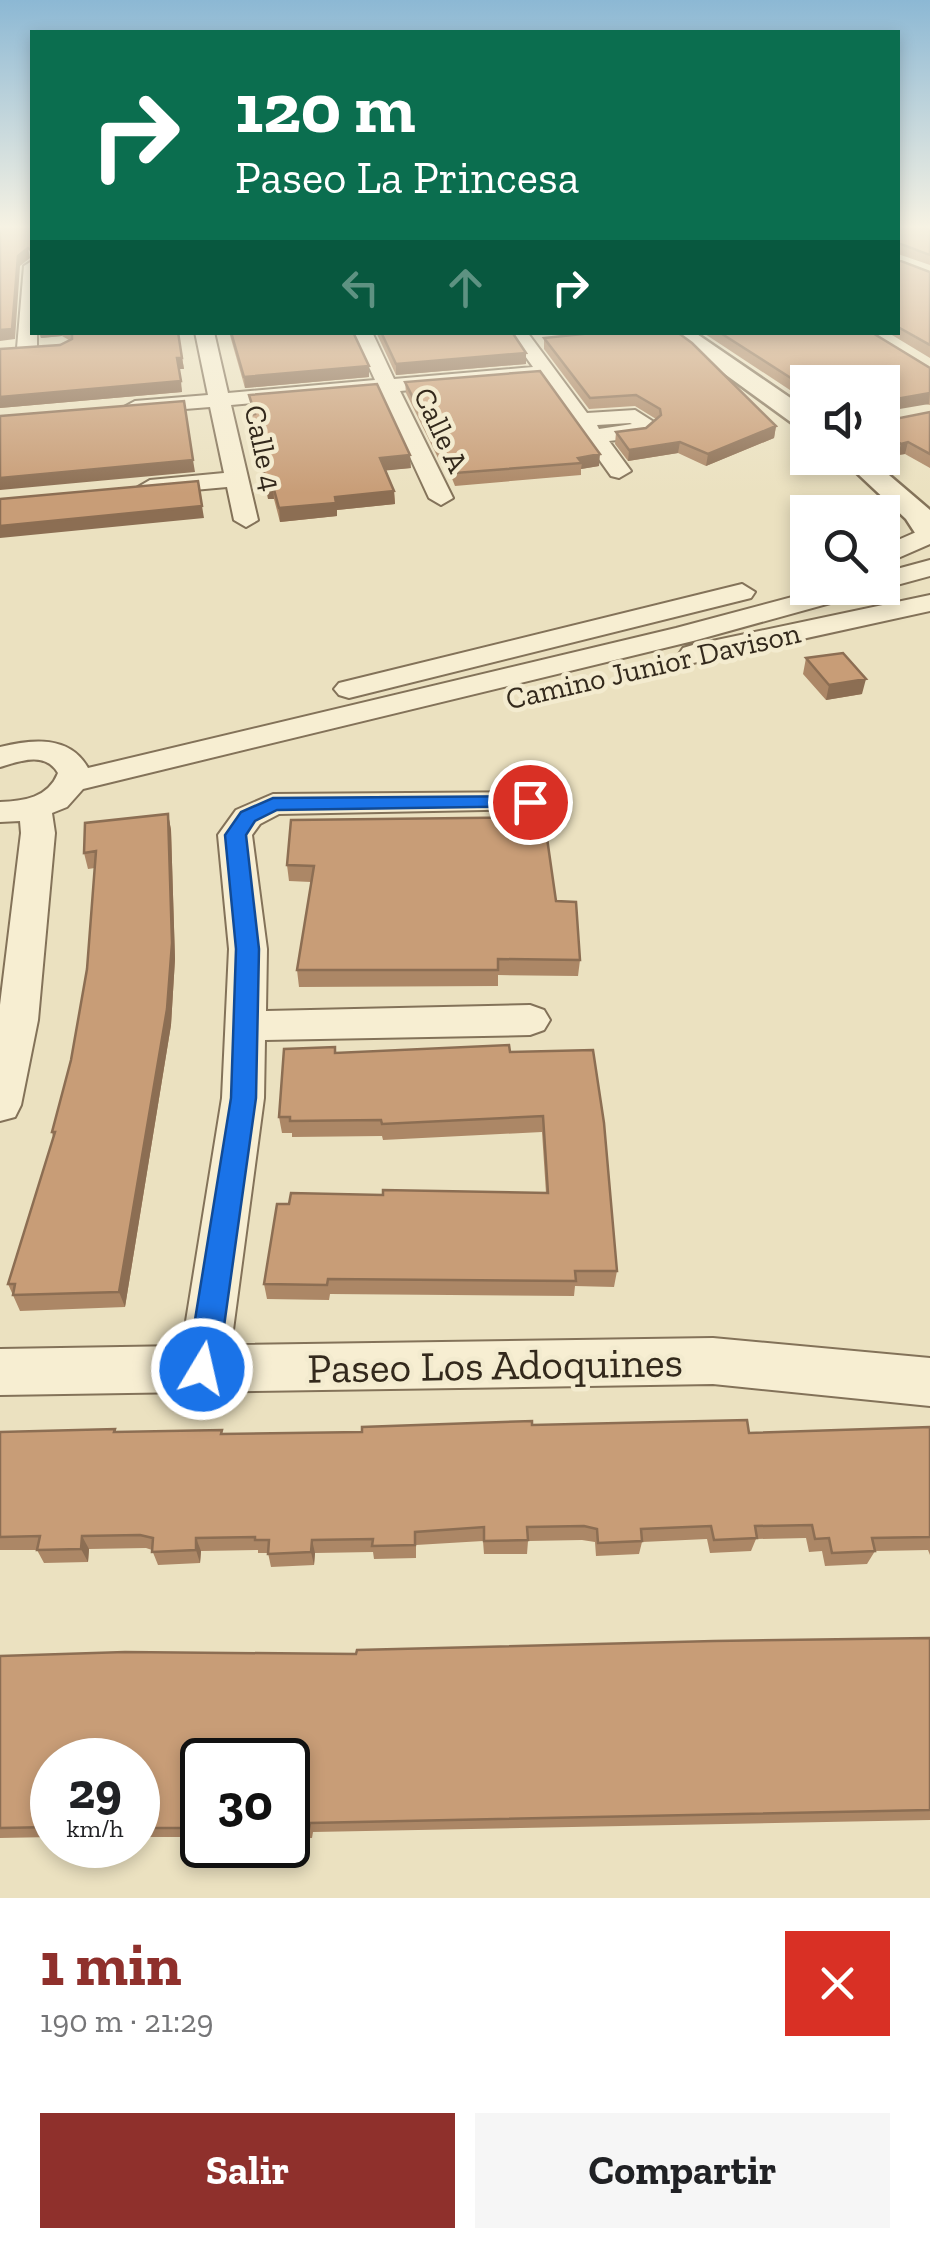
<!DOCTYPE html>
<html lang="es">
<meta charset="utf-8">
<style>
:root{--surface:#fff;--page:#f6f6f6;--text:#202124;--muted:#757577;--accent:#8f302c}
body{margin:0;font-family:"Zilla Slab",serif;background:var(--page);color:var(--text);height:100vh;display:flex;flex-direction:column;font-size:38px;white-space:nowrap}
*{box-sizing:border-box;margin:0}
p{font-size:32px;color:var(--muted)}
.icon{flex:none;width:55px;height:55px;fill:none;stroke:currentColor;stroke-width:2;stroke-linecap:round;stroke-linejoin:round}
.map{position:relative;height:1898px;overflow:hidden}
.side{display:flex;flex-direction:column;background:var(--surface);flex:1}
.side>*{flex:none}
.banner{position:absolute;left:30px;top:30px;width:870px;height:305px;border-radius:0px;box-shadow:0 5px 15px #0003;background:#0b6e4f;color:#fff;overflow:hidden}
.buttons{position:absolute;left:790px;top:365px;display:grid;gap:20px}
.buttons a{display:grid;place-items:center;width:110px;height:110px;border-radius:0px;background:var(--surface);box-shadow:0 5px 15px #0003;font-size:50px}
.speed{position:absolute;left:30px;top:1738px;display:flex;gap:20px;font-size:50px;font-weight:700;text-align:center}
.speed>*{display:grid;place-content:center;width:130px;height:130px;border-radius:50%;background:var(--surface);box-shadow:0 5px 15px #0003;line-height:1}
.speed small{font-size:25px;font-weight:400}
.speed .limit{border:5px solid #111;border-radius:15px;background:#fff;color:#111}
.pin{position:absolute;display:grid;place-items:center;width:85px;height:85px;color:#fff;margin:-42px;border:5px solid #fff;border-radius:50%;box-shadow:0 2px 10px #0007}
.me{position:absolute;width:110px;margin:-55px;rotate:9deg;stroke-linejoin:round;filter:drop-shadow(0 0 8px #0008)}
.turn{display:flex;align-items:center;gap:35px;height:210px;padding:0 40px;font-size:45px}
.turn .icon{width:130px;height:130px;stroke-width:2.5}
.turn b{display:block;font-size:70px;line-height:85px}
.lanes{display:flex;align-items:center;height:95px;padding:0 40px;background:#0003;justify-content:center;gap:50px;direction:ltr}
.lanes .off{opacity:.35}
.round{display:grid;place-items:center;flex:none;width:105px;height:105px;border-radius:0px;background:var(--page)}
.head{display:flex;align-items:center;justify-content:space-between;height:170px;padding:0 40px}
h1{font-size:60px;font-weight:700;line-height:75px;color:var(--accent)}
.cta{display:flex;gap:20px;margin-top:auto;padding:20px 40px}
.cta a{flex:1;height:115px;border-radius:0px;background:var(--accent);color:#fff;font-size:40px;font-weight:700;line-height:115px;text-align:center}
.cta a+a{background:var(--page);color:var(--text)}
.map>svg:first-child{display:block}
.lines{fill:none;stroke-linecap:round;stroke-linejoin:round}
.minor-casing{stroke:#837259;stroke-width:4}
.tertiary-casing{stroke:#837259;stroke-width:5}
.minor{fill:#f7eed2;fill-rule:evenodd}
.tertiary{fill:#f7eed2;fill-rule:evenodd}
.wall{fill:#ac8766}
.shaded-wall{fill:#8c6e53}
.building{fill:#c89d77;stroke:#8c6e53;stroke-width:2.5}
.route{fill:#1a73e8;stroke:#114b97;stroke-width:2.5}
.labels{text-anchor:middle;dominant-baseline:central;stroke-width:9;stroke-linejoin:round;paint-order:stroke}
.far-street-label{font-size:30px;fill:#33291c;stroke:#f3ebcf}
.near-street-label{font-size:42px;fill:#33291c;stroke:#f3ebcf}
</style>
<div class="map">
<svg width="930" height="1898" viewBox="0 0 930 1898">
<rect width="100%" height="100%" fill="#ebe1c0"/>
<g class="lines">
<defs>
<path id="minor" d="M 32,261 L 32,332 L 37,332 L 37,348 L 27,354 L 17,348 L 24,266 Z
M 195,332 L 214,332 L 228,393 L 375,380 L 353,332 L 372,332 L 394,379 L 533,367 L 508,332 L 527,332 L 587,413 L 635,410 L 657,424 L 642,437 L 609,441 L 631,471 L 619,478 L 611,476 L 541,378 L 400,391 L 453,498 L 441,505 L 429,498 L 380,392 L 231,405 L 258,520 L 246,527 L 234,520 L 227,487 L 150,494 L 138,487 L 150,480 L 224,473 L 210,407 L 135,413 L 124,407 L 135,401 L 208,395 ZM 632,424 L 599,429 L 597,425 L 630,423 Z
M 930,526 L 930,544 L 882,565 L 882,547 Z
M 930,560 L 930,576 L 882,589 L 876,588 L 882,588 L 882,573 Z
M 742,584 L 755,592 L 751,598 L 349,698 L 339,695 L 334,689 L 339,683 Z
M 826,588 L 867,588 L 863,594 L 693,641 L 83,789 L 67,807 L 52,813 L 55,833 L 38,1020 L 21,1105 L 15,1117 L 0,1121 L 0,1005 L 21,833 L 20,821 L 0,822 L 0,802 C 24,801 48,798 58,773 C 45,751 20,761 0,767 L 0,747 C 32,739 70,735 88,768 L 676,628 Z
M 930,595 L 930,611 L 693,663 L 683,660 L 679,654 L 683,648 L 693,645 Z
M 530,792 L 542,795 L 547,802 L 542,809 L 279,814 L 260,824 L 252,835 L 267,949 L 266,1011 L 530,1005 L 544,1010 L 550,1020 L 544,1030 L 530,1035 L 265,1040 L 264,1098 L 231,1345 L 713,1338 L 930,1358 L 930,1406 L 713,1384 L 0,1395 L 0,1349 L 182,1346 L 222,1098 L 229,949 L 218,835 L 236,810 L 273,794 Z"/>
<path id="tertiary" d="M 667,332 L 694,332 L 808,410 L 808,430 L 799,428 Z
M 841,458 L 869,458 L 930,510 L 930,542 L 919,539 L 906,519 Z"/>
</defs>
<!-- minor casing -->
<use href="#minor" class="minor-casing"/>
<!-- tertiary casing -->
<use href="#tertiary" class="tertiary-casing"/>
<!-- minor -->
<use href="#minor" class="minor"/>
<!-- tertiary -->
<use href="#tertiary" class="tertiary"/>
</g>
<!-- wall -->
<path class="wall" d="M 898,228 L 930,228 L 930,265 L 898,254 L 898,260 L 930,272 L 930,358 L 887,332 L 898,332 Z
M 38,332 L 178,332 L 184,369 L 178,369 L 182,392 L 0,408 L 0,349 L 60,345 L 69,340 L 62,336 L 41,338 Z
M 229,332 L 353,332 L 369,366 L 369,377 L 245,388 Z
M 376,332 L 512,332 L 526,353 L 526,364 L 396,375 Z
M 702,332 L 871,332 L 930,368 L 930,405 L 808,382 L 808,402 Z
M 544,338 L 776,426 L 774,438 L 706,466 L 678,453 L 628,461 L 615,444 L 616,432 L 646,428 L 656,419 L 635,406 L 589,409 L 544,349 Z
M 405,382 L 599,466 L 581,469 L 581,475 L 455,486 L 447,466 L 441,464 L 406,393 Z
M 249,395 L 411,468 L 386,470 L 394,491 L 395,504 L 337,510 L 337,516 L 280,522 L 274,499 L 268,499 L 252,427 L 251,415 L 253,414 Z
M 930,412 L 930,468 L 905,454 L 898,455 L 882,444 L 882,419 L 885,421 Z
M 806,658 L 862,694 L 826,700 L 803,674 Z
M 168,814 L 171,830 L 175,959 L 171,1025 L 125,1307 L 20,1311 L 8,1284 L 53,1137 L 52,1132 L 71,1060 L 87,969 L 95,868 L 88,869 L 84,853 Z
M 291,820 L 556,901 L 580,960 L 578,976 L 498,975 L 498,986 L 299,987 L 297,970 L 311,882 L 289,881 L 287,865 Z
M 593,1050 L 617,1271 L 614,1287 L 575,1286 L 574,1296 L 330,1294 L 329,1300 L 267,1299 L 264,1284 L 289,1204 L 383,1195 L 546,1193 L 542,1132 L 383,1140 L 382,1136 L 292,1137 L 292,1133 L 282,1133 L 279,1117 L 336,1053 L 510,1052 Z
M 532,1425 L 749,1433 L 930,1427 L 930,1555 L 928,1550 L 875,1551 L 867,1564 L 825,1566 L 822,1551 L 809,1552 L 806,1538 L 756,1539 L 751,1551 L 710,1553 L 707,1539 L 642,1542 L 639,1554 L 596,1556 L 595,1542 L 582,1540 L 528,1541 L 527,1554 L 484,1554 L 483,1541 L 416,1545 L 416,1558 L 374,1559 L 373,1552 L 315,1553 L 314,1565 L 271,1567 L 268,1553 L 258,1553 L 258,1550 L 201,1551 L 200,1563 L 158,1565 L 152,1550 L 146,1548 L 89,1549 L 88,1562 L 44,1563 L 37,1550 L 0,1550 L 0,1432 L 115,1429 L 116,1432 L 223,1434 L 362,1432 Z
M 930,1638 L 930,1820 L 313,1832 L 312,1838 L 288,1838 L 288,1760 L 202,1760 L 202,1837 L 138,1837 L 138,1760 L 52,1760 L 52,1837 L 0,1838 L 0,1656 L 356,1654 Z"/>
<!-- shaded-wall -->
<path class="shaded-wall" d="M 28,248 L 30,258 L 20,266 L 15,339 L 0,341 L 0,330 L 18,256 Z
M 40,332 L 61,332 L 62,336 L 41,338 Z
M 526,353 L 526,364 L 396,375 L 396,364 Z
M 177,358 L 182,358 L 184,369 L 178,369 Z
M 369,366 L 369,377 L 245,388 L 244,377 Z
M 181,381 L 182,392 L 0,408 L 0,397 Z
M 930,393 L 929,404 L 882,412 L 884,401 Z
M 776,426 L 774,438 L 706,466 L 708,454 Z
M 680,442 L 678,453 L 628,461 L 629,450 Z
M 908,442 L 905,454 L 898,455 L 901,444 Z
M 600,454 L 599,466 L 581,469 L 582,463 L 578,458 Z
M 410,455 L 411,468 L 381,471 L 380,458 Z
M 193,460 L 195,472 L 0,490 L 0,478 Z
M 267,486 L 273,486 L 274,499 L 268,499 Z
M 394,491 L 395,504 L 337,510 L 337,516 L 280,522 L 279,508 L 335,497 Z
M 202,506 L 204,518 L 0,538 L 0,526 Z
M 866,679 L 862,694 L 826,700 L 829,685 Z
M 168,814 L 171,830 L 175,959 L 171,1025 L 125,1307 L 119,1292 Z
M 82,1536 L 89,1549 L 88,1562 L 81,1549 Z
M 196,1538 L 201,1551 L 200,1563 L 196,1550 Z
M 312,1540 L 315,1553 L 314,1565 L 311,1552 Z"/>
<!-- building -->
<path class="building" d="M 0,228 L 32,228 L 32,251 L 28,248 L 18,256 L 12,329 L 0,330 Z
M 898,228 L 930,228 L 930,255 L 898,243 Z
M 898,248 L 898,260 L 930,272 L 930,345 L 898,327 Z
M 72,332 L 178,332 L 182,358 L 177,358 L 181,381 L 0,397 L 0,349 L 60,345 L 72,339 Z
M 231,332 L 353,332 L 369,366 L 244,377 Z
M 381,332 L 512,332 L 526,353 L 396,364 Z
M 602,332 L 677,332 L 692,343 L 776,426 L 708,454 L 680,442 L 629,450 L 616,432 L 646,428 L 661,415 L 660,409 L 636,395 L 590,398 L 544,338 Z
M 719,332 L 871,332 L 930,368 L 930,393 L 884,401 L 882,408 L 882,382 L 808,382 L 808,389 Z
M 540,371 L 600,454 L 578,458 L 582,463 L 455,473 L 447,454 L 441,452 L 405,382 Z
M 377,384 L 410,455 L 380,458 L 394,491 L 335,497 L 336,503 L 279,508 L 273,486 L 267,486 L 251,415 L 255,414 L 249,395 Z
M 184,401 L 193,460 L 0,478 L 0,416 Z
M 930,412 L 930,454 L 908,442 L 901,444 L 882,430 L 882,419 L 885,421 Z
M 198,481 L 202,506 L 0,526 L 0,499 Z
M 843,653 L 866,679 L 829,685 L 806,658 Z
M 168,814 L 172,943 L 167,1009 L 119,1292 L 13,1295 L 15,1284 L 8,1284 L 55,1132 L 52,1132 L 71,1060 L 87,969 L 96,851 L 84,853 L 85,823 Z
M 544,817 L 556,901 L 576,902 L 580,960 L 498,959 L 498,970 L 297,970 L 314,866 L 287,865 L 291,820 Z
M 509,1045 L 510,1052 L 593,1050 L 604,1123 L 617,1271 L 575,1271 L 576,1281 L 328,1279 L 327,1285 L 264,1284 L 277,1204 L 289,1204 L 291,1193 L 383,1195 L 383,1190 L 548,1193 L 543,1116 L 382,1124 L 381,1120 L 290,1121 L 290,1117 L 279,1117 L 284,1049 L 335,1047 L 335,1053 Z
M 747,1420 L 749,1433 L 930,1427 L 930,1537 L 872,1538 L 875,1551 L 832,1553 L 829,1538 L 815,1539 L 812,1525 L 755,1526 L 757,1538 L 714,1540 L 711,1526 L 641,1529 L 642,1541 L 598,1543 L 597,1529 L 584,1526 L 527,1527 L 528,1540 L 484,1541 L 484,1527 L 415,1532 L 415,1545 L 372,1546 L 373,1539 L 312,1540 L 311,1552 L 268,1554 L 269,1540 L 255,1540 L 255,1537 L 196,1538 L 196,1550 L 152,1552 L 153,1538 L 140,1535 L 82,1536 L 81,1549 L 37,1550 L 40,1536 L 0,1537 L 0,1432 L 115,1429 L 114,1432 L 222,1430 L 221,1434 L 362,1432 L 362,1427 L 532,1421 L 532,1425 Z
M 930,1638 L 930,1810 L 310,1823 L 309,1829 L 288,1829 L 288,1760 L 202,1760 L 202,1828 L 138,1828 L 138,1760 L 52,1760 L 52,1827 L 0,1828 L 0,1656 L 125,1652 L 356,1654 L 357,1650 L 714,1641 Z"/>
<!-- sky -->
<linearGradient id="sky" x2="0" y2="1"><stop stop-color="#8cb8d4"/><stop offset="0.46" stop-color="#f6f2e3"/><stop offset="1" stop-color="#f6f2e3" stop-opacity="0"/></linearGradient>
<rect width="930" height="493" fill="url(#sky)"/>
<!-- route -->
<path class="route" d="M 530,796 L 540,802 L 537,806 L 277,810 L 255,821 L 246,835 L 259,949 L 256,1098 L 218,1369 L 213,1379 L 202,1383 L 192,1379 L 187,1369 L 231,1098 L 236,949 L 225,835 L 241,812 L 273,798 Z"/>
<g class="labels">
<!-- far-street labels -->
<g class="far-street-label">
<text transform="translate(441 430) rotate(65)">Calle A</text>
<text transform="translate(263 448) rotate(78)">Calle 4</text>
<text transform="translate(653 666) rotate(-13)">Camino Junior Davison</text>
</g>
<!-- near-street labels -->
<g class="near-street-label">
<text transform="translate(495 1365) rotate(-1)">Paseo Los Adoquines</text>
</g>
</g>
</svg>
<div class="buttons">
<a><svg class="icon" aria-label="sound" viewBox="0 0 24 24"><path d="M4 9h4l5-4v14l-5-4H4zM17 9q2 3 0 6"/></svg></a>
<a><svg class="icon" aria-label="search" viewBox="0 0 24 24"><circle cx="10" cy="10" r="6"/><path d="M15 15l6 6"/></svg></a>
</div>
<div class="speed"><div>29<small>km/h</small></div><div class="limit">30</div></div>
<div class="pin" style="left:530px;top:802px;background:#d93025"><svg class="icon" aria-label="arrive" viewBox="0 0 24 24"><path d="M6 21V4h12l-3 4 3 4H6"/></svg></div>
<svg class="me" style="left:202px;top:1369px" viewBox="-20 -20 40 40"><circle r="17" fill="#1a73e8" stroke="#fff" stroke-width="3"/><path d="M0-11L8 9 0 5-8 9z" fill="#fff"/></svg>
<div class="banner">
<div class="turn"><svg class="icon" aria-label="right" viewBox="0 0 24 24"><path d="M7 20v-9h11M14 6l5 5-5 5"/></svg><div><b>120 m</b>Paseo La Princesa</div></div>
<div class="lanes"><svg class="icon off" aria-label="left" viewBox="0 0 24 24"><path d="M17 20v-9H6M10 6l-5 5 5 5"/></svg><svg class="icon off" aria-label="ahead" viewBox="0 0 24 24"><path d="M12 20V5M6 11l6-6 6 6"/></svg><svg class="icon" aria-label="right" viewBox="0 0 24 24"><path d="M7 20v-9h11M14 6l5 5-5 5"/></svg></div>
</div>
</div>
<section class="side">
<div class="head"><div><h1>1 min</h1><p>190 m · 21:29</p></div><a class="round" style="background:#d93025;color:#fff"><svg class="icon" aria-label="close" viewBox="0 0 24 24"><path d="M6 6l12 12M18 6L6 18"/></svg></a></div>
<div class="cta"><a>Salir</a><a>Compartir</a></div>
</section>
